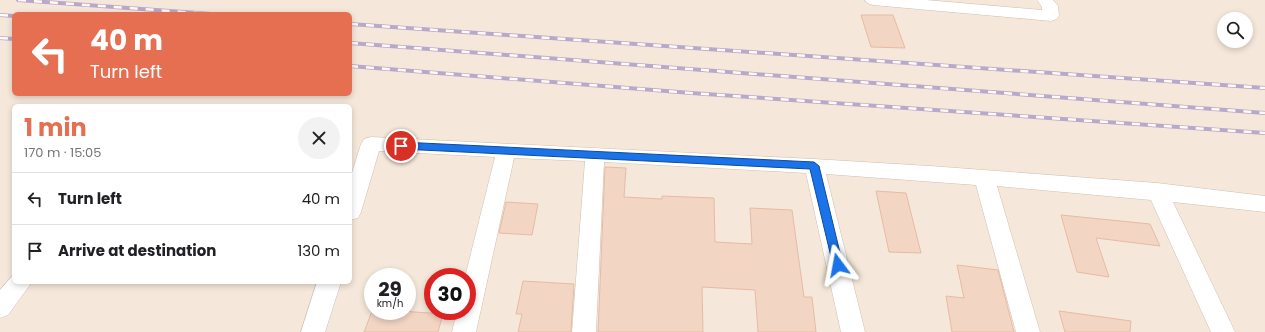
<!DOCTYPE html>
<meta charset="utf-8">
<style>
:root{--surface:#fff;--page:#f2f2f2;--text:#202124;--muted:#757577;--line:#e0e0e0;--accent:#e76f51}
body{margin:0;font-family:Poppins,sans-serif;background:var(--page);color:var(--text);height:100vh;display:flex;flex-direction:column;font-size:15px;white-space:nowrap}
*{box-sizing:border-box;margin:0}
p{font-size:13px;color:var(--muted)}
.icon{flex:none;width:22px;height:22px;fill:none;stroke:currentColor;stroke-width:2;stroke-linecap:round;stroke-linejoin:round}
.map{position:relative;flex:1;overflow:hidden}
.details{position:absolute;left:12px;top:104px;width:340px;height:180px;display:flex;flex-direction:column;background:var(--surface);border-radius:6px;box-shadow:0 2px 6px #0003}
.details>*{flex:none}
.guide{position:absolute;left:12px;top:12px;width:340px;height:84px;border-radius:6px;box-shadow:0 2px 6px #0003;background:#e76f51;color:#fff;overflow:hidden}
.buttons{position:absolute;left:1217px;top:12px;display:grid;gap:8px}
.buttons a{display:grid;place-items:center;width:36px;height:36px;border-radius:50%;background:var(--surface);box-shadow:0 2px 6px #0003;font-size:20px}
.speed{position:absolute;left:364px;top:268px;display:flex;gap:8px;font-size:20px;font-weight:700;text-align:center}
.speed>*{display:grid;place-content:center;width:52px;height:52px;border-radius:50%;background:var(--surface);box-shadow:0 2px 6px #0003;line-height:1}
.speed small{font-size:10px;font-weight:400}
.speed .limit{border:6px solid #d22;background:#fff;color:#111}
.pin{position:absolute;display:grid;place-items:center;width:34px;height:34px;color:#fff;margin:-17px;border:2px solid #fff;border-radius:50%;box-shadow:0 1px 4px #0007}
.me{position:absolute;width:44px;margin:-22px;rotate:347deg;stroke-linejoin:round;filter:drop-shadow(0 0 3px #0008)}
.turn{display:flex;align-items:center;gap:14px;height:84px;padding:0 12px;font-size:18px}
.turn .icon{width:52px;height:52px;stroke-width:2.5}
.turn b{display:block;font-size:28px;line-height:34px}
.round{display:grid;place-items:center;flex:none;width:42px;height:42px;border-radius:21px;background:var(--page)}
.overview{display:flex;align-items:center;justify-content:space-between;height:68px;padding:0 12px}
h1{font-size:24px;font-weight:700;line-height:30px;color:var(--accent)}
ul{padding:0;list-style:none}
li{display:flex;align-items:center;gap:12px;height:52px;padding:0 12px;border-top:1px solid var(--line)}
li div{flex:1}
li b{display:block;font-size:15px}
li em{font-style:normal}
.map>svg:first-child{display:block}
.residential{fill:#f5e8da;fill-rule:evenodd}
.building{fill:#f3d5c3;stroke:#e6bba3}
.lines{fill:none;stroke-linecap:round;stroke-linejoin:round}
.minor-casing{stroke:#d1beb0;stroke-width:1}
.minor{fill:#fff;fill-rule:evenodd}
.rail-casing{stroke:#b9a8c9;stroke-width:4}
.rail{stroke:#fffaf3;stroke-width:2.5;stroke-dasharray:8;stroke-linecap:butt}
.route{fill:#1a73e8;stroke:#114b97}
</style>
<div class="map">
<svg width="1265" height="332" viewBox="0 0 1265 332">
<rect width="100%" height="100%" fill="#fdf6ec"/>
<!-- residential -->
<path class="residential" d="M 0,0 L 1265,0 L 1265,332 L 0,332 ZM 14,14 L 350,14 L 350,94 L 14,94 ZM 1224,19 L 1246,19 L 1246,41 L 1224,41 ZM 14,106 L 350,106 L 350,282 L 14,282 ZM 373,277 L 407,277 L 407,311 L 373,311 ZM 433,277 L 467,277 L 467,311 L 433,311 Z"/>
<!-- building -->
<path class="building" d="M 861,15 L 893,15 L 905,48 L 871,47 Z
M 605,167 L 626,168 L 624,197 L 662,199 L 662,196 L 714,198 L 715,242 L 752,244 L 750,208 L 792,210 L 804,297 L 812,297 L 816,332 L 758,332 L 755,290 L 702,287 L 703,332 L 598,332 Z
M 876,191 L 906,193 L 921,253 L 889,252 Z
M 506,202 L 538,204 L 532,235 L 499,233 Z
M 1061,215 L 1150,224 L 1160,246 L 1096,238 L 1109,277 L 1077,272 Z
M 957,265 L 998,270 L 1014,332 L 952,332 L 946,296 L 964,298 Z
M 523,281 L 574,284 L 571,332 L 518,332 L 522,314 L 516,314 Z
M 372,311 L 401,311 L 443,314 L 438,332 L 364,332 Z
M 1059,311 L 1131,321 L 1130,332 L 1065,332 Z"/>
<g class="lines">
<defs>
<path id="minor" d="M 865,0 L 926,0 L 1042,10 L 1042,7 L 1037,0 L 1053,0 L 1058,6 L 1059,16 L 1057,19 L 1051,21 L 873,5 L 867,3 Z
M 371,137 L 814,159 L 930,166 L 1157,183 L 1265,196 L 1265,212 L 1173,202 L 1235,332 L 1211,332 L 1151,200 L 997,186 L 1040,332 L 1016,332 L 976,185 L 826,174 L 865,332 L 841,332 L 806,173 L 604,162 L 596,332 L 572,332 L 585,161 L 514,158 L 476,332 L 452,332 L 457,311 L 467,311 L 467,277 L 465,277 L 495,157 L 379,151 L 361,212 L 358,218 L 350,220 L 350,179 L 361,144 L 364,139 Z
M 14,274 L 14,282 L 32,282 L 8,315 L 0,318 L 0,290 Z
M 317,282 L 341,282 L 325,332 L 301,332 Z"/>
</defs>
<!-- minor casing -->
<use href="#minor" class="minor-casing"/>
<!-- minor -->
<use href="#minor" class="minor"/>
<defs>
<path id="rail" d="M 18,0 L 211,14
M 0,15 L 14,16
M 350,24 L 1265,88
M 0,38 L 14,39
M 350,43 L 1265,113
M 350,66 L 691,93 L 1265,133"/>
</defs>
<!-- rail casing -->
<use href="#rail" class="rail-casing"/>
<!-- rail -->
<use href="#rail" class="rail"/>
</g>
<!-- route -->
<path class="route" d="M 401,142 L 814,162 L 819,166 L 843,265 L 838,269 L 833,265 L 810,169 L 401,149 L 397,146 Z"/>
</svg>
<div class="buttons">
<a><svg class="icon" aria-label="search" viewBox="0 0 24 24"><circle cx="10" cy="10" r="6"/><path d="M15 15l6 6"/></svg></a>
</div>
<div class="speed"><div>29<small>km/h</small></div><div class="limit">30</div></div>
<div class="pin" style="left:401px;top:146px;background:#d93025"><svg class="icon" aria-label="arrive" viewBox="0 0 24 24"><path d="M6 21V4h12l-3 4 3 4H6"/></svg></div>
<svg class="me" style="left:838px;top:265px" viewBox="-20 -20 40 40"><path d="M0-17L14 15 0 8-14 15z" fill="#1a73e8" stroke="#fff" stroke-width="4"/></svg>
<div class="guide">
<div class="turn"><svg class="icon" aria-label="left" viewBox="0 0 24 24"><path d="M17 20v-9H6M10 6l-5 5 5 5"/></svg><div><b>40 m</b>Turn left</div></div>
</div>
<section class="details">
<div class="overview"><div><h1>1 min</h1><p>170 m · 15:05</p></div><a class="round"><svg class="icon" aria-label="close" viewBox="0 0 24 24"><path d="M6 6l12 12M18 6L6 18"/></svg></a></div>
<ul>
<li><svg class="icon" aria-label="left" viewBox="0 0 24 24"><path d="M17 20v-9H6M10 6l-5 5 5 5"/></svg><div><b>Turn left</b></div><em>40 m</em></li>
<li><svg class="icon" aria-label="arrive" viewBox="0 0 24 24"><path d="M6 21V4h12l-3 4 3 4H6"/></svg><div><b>Arrive at destination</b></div><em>130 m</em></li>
</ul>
</section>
</div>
